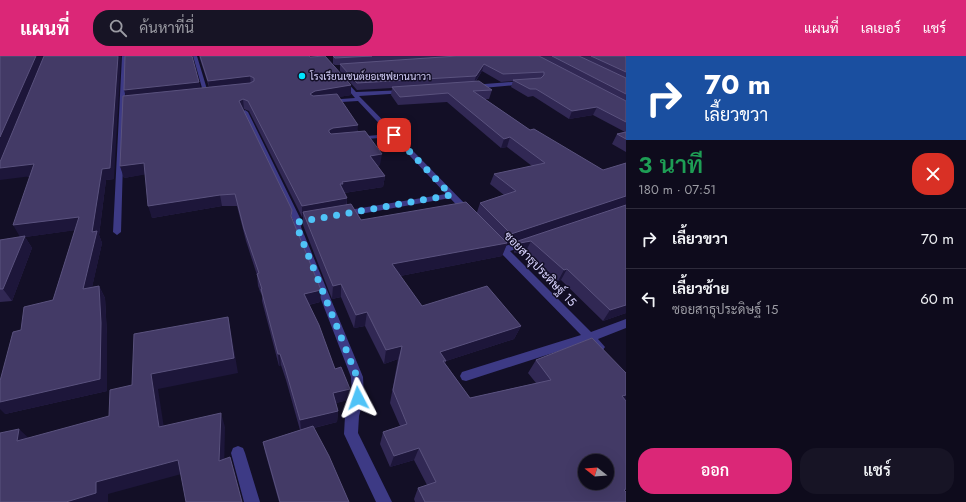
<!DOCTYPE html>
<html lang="th">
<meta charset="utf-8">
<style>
:root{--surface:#0e0b1c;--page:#171425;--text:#f1f3f6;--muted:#9b9ba3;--line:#2e2b3b;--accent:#db2777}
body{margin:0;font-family:Jost,Sarabun,sans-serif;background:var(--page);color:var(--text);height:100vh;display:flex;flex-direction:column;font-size:15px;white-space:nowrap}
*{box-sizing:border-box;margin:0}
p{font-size:13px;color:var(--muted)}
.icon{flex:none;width:22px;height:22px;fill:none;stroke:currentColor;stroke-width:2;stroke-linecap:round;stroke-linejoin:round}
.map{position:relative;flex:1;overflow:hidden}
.drawer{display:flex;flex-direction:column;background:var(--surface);width:340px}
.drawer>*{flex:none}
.top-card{background:#1a4fa0;color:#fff;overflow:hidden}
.needle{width:26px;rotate:287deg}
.controls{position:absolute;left:578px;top:398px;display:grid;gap:8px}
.controls a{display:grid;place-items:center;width:36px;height:36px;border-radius:50%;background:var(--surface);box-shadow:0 4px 16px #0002,0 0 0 1px var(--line);font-size:20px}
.pin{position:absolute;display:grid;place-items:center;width:34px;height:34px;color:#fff;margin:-17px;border-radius:8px;box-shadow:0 2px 6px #0006}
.me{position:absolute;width:44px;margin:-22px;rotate:356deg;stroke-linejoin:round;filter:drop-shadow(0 0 3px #0008)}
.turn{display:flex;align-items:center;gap:14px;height:84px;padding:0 12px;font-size:18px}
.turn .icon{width:52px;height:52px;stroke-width:2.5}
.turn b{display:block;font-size:28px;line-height:34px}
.round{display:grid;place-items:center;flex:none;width:42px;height:42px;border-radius:16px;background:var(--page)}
.head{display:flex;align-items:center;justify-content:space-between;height:68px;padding:0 12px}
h1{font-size:24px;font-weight:600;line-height:30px;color:#1e9e55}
.action{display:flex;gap:8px;margin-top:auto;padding:8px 12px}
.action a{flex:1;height:46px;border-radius:16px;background:var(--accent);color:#fff;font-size:16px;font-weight:600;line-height:46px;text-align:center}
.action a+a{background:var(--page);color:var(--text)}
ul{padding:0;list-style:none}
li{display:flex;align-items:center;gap:12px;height:60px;padding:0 12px;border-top:1px solid var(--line)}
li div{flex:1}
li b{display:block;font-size:15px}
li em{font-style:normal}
header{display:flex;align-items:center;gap:24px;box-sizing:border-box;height:56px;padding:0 20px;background:var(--accent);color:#fff}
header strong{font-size:19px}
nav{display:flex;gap:22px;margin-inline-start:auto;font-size:14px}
.search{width:280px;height:36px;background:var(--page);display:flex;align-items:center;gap:10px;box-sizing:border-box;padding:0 14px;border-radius:16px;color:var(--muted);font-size:15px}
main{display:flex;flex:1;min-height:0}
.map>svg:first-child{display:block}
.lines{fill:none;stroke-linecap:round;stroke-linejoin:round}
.minor{fill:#3d3a85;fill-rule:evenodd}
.wall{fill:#312854}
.shaded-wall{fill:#1d163a}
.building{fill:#433a66;stroke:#5a527e;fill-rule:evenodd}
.route{stroke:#4fc3f7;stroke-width:7;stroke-dasharray:0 12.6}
.poi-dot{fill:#00e5ff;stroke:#130f26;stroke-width:1.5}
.labels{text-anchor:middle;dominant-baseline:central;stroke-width:3;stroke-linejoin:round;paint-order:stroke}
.far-poi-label{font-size:10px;fill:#d9d4ff;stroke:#130f26;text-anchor:start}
.street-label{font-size:12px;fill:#d9d4ff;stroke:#130f26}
</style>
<header>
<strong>แผนที่</strong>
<div class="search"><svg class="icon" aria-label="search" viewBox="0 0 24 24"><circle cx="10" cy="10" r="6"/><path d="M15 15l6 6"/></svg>ค้นหาที่นี่</div>
<nav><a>แผนที่</a><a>เลเยอร์</a><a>แชร์</a></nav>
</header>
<main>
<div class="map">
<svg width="626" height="446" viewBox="0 0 626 446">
<rect width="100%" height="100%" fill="#130f26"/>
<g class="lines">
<!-- minor -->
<path class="minor" d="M 122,0 L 126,0 L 121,176 L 117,179 L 113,176 Z
M 193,0 L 197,0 L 209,40 L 204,39 Z
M 342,21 L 356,36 L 407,34 L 407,36 L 405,37 L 359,40 L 471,154 L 472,156 L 471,158 L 465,158 L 450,142 L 343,161 L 340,160 L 339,158 L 340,156 L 343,155 L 446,138 L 392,81 L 354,84 L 353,83 L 356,81 L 389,78 L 358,45 L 325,47 L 325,45 L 327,44 L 355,42 L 339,23 Z
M 524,25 L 527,27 L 526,28 L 472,33 L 469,31 L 472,29 Z
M 245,54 L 248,56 L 302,166 L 301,171 L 363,321 L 364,342 L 359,360 L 358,377 L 392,446 L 376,446 L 344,378 L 345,360 L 352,342 L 351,321 L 293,171 L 294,166 L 242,56 Z
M 495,182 L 498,183 L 505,190 L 528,183 L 531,184 L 533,186 L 531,188 L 510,195 L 591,276 L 626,263 L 626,272 L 598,283 L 605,291 L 603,294 C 595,297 592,292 587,286 L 466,325 L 462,324 L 460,320 L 462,316 L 581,279 L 500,196 L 490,185 Z
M 238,390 L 243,392 L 245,397 L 260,446 L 244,446 L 231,397 L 233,392 Z"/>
</g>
<!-- wall -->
<path class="wall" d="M 199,0 L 309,0 L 351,39 L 338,41 L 358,75 L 380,109 L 377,110 L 385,120 L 383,131 L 344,137 L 347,142 L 347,148 L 361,164 L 477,156 L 480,147 L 504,139 L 490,128 L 494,118 L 532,110 L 507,91 L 501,92 L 447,46 L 398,49 L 391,39 L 392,32 L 357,34 L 340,15 L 340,9 L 335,9 L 333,8 L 333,0 L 626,0 L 626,96 L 612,88 L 617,78 L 625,76 L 593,59 L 569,63 L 533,40 L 528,41 L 511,31 L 513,25 L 501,26 L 482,15 L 476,25 L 492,34 L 489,43 L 485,43 L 530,74 L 603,114 L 626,107 L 626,149 L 507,188 L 502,200 L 400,220 L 422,250 L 521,270 L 514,283 L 446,305 L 445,307 L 470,342 L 536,327 L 528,317 L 536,304 L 592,282 L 626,446 L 415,446 L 414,443 L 418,432 L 427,429 L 414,404 L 390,411 L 380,388 L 383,376 L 400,370 L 390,347 L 398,303 L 384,308 L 365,270 L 354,272 L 341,241 L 332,243 L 303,169 L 303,161 L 302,161 L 249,55 L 244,53 L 243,54 L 292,154 L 292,163 L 321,234 L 320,246 L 309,249 L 335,313 L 348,344 L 336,347 L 338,355 L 337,366 L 314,372 L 349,446 L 279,446 L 265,396 L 263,386 L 300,374 L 286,324 L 281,309 L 279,310 L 262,245 L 262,240 L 258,230 L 257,219 L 246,185 L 237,150 L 222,150 L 152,162 L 145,118 L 124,122 L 120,110 L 125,40 L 199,26 L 200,32 L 209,31 Z
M 0,112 L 114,123 L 106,124 L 99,179 L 102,187 L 92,231 L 99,230 L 105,242 L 107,279 L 107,335 L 5,358 L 21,274 L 53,244 L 75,174 L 25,181 L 32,192 L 12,245 L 0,246 L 0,184 L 20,181 L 30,121 Z
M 626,149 L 626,257 L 603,265 L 561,224 L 558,225 L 526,195 L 515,197 L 514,196 L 518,185 Z"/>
<!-- shaded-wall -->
<path class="shaded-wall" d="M 36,0 L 44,0 L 0,106 L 0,81 Z
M 118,0 L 121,0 L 114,123 L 106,124 L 99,179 L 102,187 L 89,245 L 83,233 L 102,113 Z
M 484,8 L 482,15 L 474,27 L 476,20 Z
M 250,20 L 251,30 L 210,34 L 208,25 Z
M 199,26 L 201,36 L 127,44 L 124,34 Z
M 351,29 L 351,39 L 315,45 L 310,38 L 315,35 Z
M 243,43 L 244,53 L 241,56 L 239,45 Z
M 597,51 L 593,59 L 569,63 L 572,55 Z
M 358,69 L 357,80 L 329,85 L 329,74 L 333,72 Z
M 510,81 L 507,91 L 501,92 L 504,83 Z
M 382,98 L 380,109 L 369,111 L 370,100 Z
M 144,107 L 148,118 L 124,122 L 120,110 Z
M 34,108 L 40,119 L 0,124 L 0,112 Z
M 385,120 L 383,131 L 343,137 L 340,128 L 342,126 Z
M 220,139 L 222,150 L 152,162 L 148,150 Z
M 626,140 L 626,149 L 507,188 L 502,200 L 390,222 L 392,208 L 507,187 L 511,178 Z
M 347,142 L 346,154 L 303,156 L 303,161 L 302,161 L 302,150 Z
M 79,161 L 84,173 L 25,181 L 32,192 L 12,245 L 3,233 L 20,181 L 13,169 Z
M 531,185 L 526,195 L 515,197 L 520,187 Z
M 567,213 L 561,224 L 558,225 L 564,214 Z
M 341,228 L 341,241 L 332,243 L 333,230 Z
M 99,230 L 105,242 L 107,279 L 107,335 L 5,358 L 0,353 L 0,346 Z
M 321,234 L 320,246 L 304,250 L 304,238 Z
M 626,249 L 626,257 L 603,265 L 610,254 Z
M 367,256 L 365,270 L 354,272 L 356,259 Z
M 228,261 L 231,276 L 238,317 L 158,333 L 166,385 L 159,371 L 151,318 Z
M 521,270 L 514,283 L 446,305 L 441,318 L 440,296 Z
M 402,290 L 398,303 L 384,308 L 386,294 Z
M 278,298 L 280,298 L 281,309 L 279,310 Z
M 350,333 L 348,344 L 332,348 L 333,337 Z
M 626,339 L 626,347 L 622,340 Z
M 338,355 L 337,366 L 301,375 L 300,364 Z
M 221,357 L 225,371 L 224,418 L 219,405 Z
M 19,373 L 33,386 L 17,385 Z
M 419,392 L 414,404 L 390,411 L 394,400 Z
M 230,401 L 234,414 L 242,446 Z
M 178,404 L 185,417 L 108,438 L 108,446 L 66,446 L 96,426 Z"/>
<!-- building -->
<path class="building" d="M 0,0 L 36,0 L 0,81 Z
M 44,0 L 118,0 L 110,112 L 102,113 L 92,176 L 97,175 L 83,233 L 99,230 L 101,267 L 100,323 L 0,346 L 0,325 L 13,276 L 21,274 L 24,251 L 53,244 L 79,161 L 13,169 L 34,108 L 0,112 L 0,106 Z
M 125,0 L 192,0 L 199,26 L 124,34 Z
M 200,0 L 309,0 L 310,1 L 325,0 L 351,29 L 315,35 L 310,38 L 313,40 L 337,38 L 358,69 L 333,72 L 329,74 L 329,76 L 331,78 L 365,75 L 382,98 L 370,100 L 385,120 L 342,126 L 343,128 L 340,128 L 347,142 L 302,150 L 248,45 L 243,43 L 239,45 L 292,154 L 291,160 L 321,234 L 304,238 L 319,269 L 335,313 L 341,311 L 350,333 L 333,337 L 338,355 L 300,364 L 285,312 L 280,298 L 278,298 L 261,233 L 262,233 L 257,218 L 259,217 L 244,173 L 235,138 L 220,139 L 148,150 L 144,107 L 120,110 L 123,40 L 250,27 L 254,25 L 254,22 L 250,20 L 208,25 Z
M 333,0 L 372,0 L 335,2 Z
M 457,0 L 539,0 L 626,45 L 626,66 L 597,51 L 572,55 L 536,33 L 530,33 L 513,24 L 541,22 L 544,19 L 544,16 L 503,18 L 484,8 L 476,20 L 357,27 L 340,8 Z
M 552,0 L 579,0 L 626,22 L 626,38 Z
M 591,0 L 626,0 L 626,16 Z
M 479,25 L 492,34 L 473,35 L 530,74 L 534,73 L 603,114 L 626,107 L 626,140 L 511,178 L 480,147 L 516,135 L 494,118 L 545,107 L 510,81 L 504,83 L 448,37 L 400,41 L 392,31 Z
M 626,76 L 626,83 L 617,78 Z
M 466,146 L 507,187 L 392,208 L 422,250 L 487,230 L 521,270 L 440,296 L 446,305 L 443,305 L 470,342 L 551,324 L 536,304 L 592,282 L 626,317 L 626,339 L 622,340 L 626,345 L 626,433 L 624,434 L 626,436 L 626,446 L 425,446 L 418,432 L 436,426 L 419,392 L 394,400 L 383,376 L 407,368 L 393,334 L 402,290 L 386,294 L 367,256 L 356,259 L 341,228 L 333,230 L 303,156 L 351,148 L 361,164 ZM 585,405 L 607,405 L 607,427 L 585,427 Z
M 626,149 L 626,249 L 610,254 L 567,213 L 564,214 L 531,185 L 520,187 L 518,185 Z
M 25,180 L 3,233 L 0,233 L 0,184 Z
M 228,261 L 234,302 L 151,318 L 159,371 L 221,357 L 219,405 L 230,401 L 242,446 L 186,446 L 178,404 L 96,426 L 96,437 L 66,446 L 0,446 L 0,377 L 19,373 L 17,385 L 109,360 L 110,334 L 132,329 L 134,278 Z
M 313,370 L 329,400 L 349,446 L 280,446 L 263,386 Z"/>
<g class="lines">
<!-- route -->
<path class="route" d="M 358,342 L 357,321 L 297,171 L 298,166 L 451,139 L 394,79"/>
</g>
<!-- markers -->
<circle class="poi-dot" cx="302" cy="20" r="4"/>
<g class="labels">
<!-- far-poi labels -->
<g class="far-poi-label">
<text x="310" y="20">โรงเรียนเซนต์ยอเซฟยานนาวา</text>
</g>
<!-- street labels -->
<g class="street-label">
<text transform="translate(540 213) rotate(46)">ซอยสาธุประดิษฐ์ 15</text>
</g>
</g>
</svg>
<div class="controls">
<a><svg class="needle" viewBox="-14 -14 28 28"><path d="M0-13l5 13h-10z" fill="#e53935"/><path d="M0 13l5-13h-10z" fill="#9b9ba3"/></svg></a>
</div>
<div class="pin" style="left:394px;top:79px;background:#d93025"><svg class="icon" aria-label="arrive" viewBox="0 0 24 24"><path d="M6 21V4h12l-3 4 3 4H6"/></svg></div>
<svg class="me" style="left:358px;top:342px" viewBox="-20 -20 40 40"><path d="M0-17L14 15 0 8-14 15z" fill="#4fc3f7" stroke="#fff" stroke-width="4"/></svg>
</div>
<section class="drawer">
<div class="top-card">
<div class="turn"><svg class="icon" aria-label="right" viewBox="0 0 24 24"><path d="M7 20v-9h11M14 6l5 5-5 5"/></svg><div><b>70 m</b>เลี้ยวขวา</div></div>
</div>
<div class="head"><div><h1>3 นาที</h1><p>180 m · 07:51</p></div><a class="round" style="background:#d93025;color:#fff"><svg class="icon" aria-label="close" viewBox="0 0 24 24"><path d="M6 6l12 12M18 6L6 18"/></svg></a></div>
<ul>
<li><svg class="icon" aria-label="right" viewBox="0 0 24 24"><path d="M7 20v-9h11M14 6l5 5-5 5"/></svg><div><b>เลี้ยวขวา</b></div><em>70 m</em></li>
<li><svg class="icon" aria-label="left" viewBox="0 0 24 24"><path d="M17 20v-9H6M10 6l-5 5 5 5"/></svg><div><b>เลี้ยวซ้าย</b><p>ซอยสาธุประดิษฐ์ 15</p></div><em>60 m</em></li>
</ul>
<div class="action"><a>ออก</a><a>แชร์</a></div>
</section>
</main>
